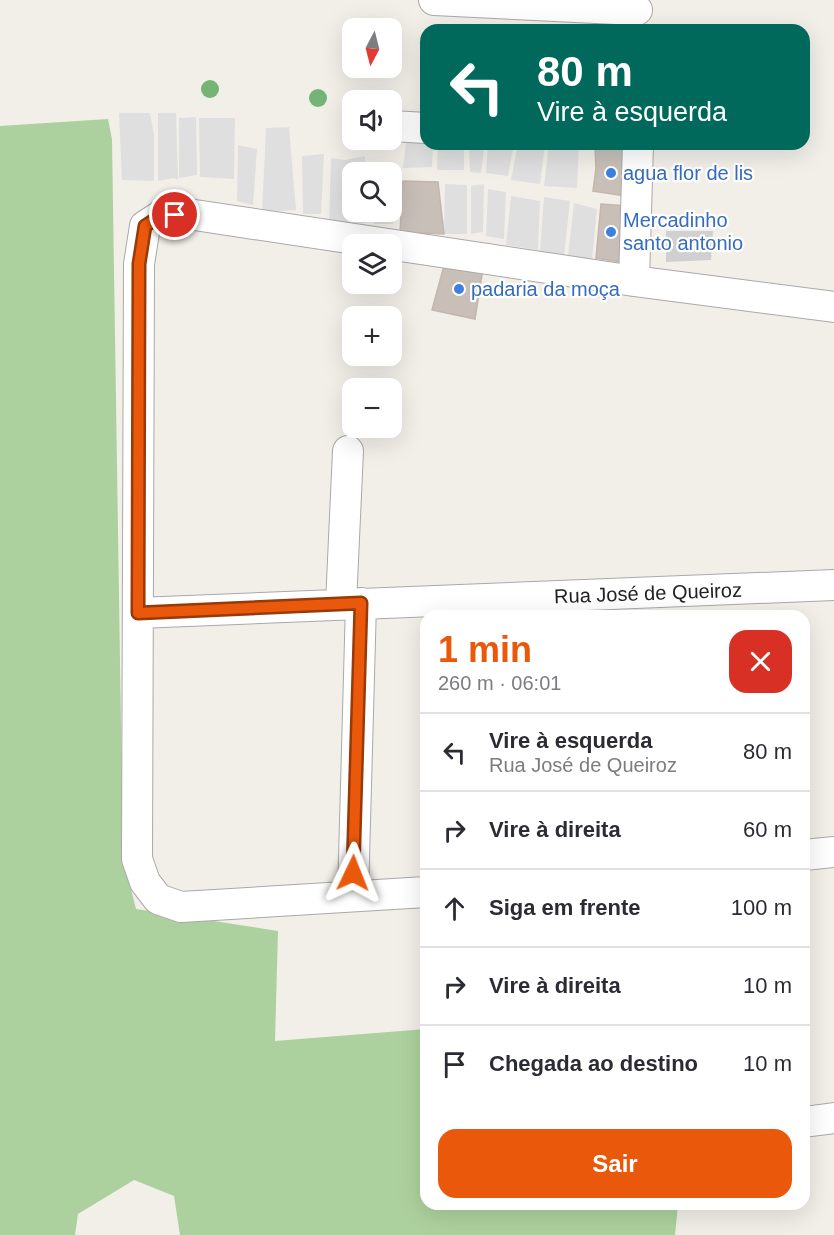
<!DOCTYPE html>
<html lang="pt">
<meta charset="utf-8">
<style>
:root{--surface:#fff;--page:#f2f2f3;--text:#2b2b33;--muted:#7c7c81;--line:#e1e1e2;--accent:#ea580c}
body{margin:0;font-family:Helvetica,sans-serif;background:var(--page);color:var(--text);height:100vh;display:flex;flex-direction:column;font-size:22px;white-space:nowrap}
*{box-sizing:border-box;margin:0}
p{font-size:20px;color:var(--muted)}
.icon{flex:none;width:33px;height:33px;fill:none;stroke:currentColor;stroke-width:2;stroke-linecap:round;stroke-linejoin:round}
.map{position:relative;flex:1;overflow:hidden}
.drawer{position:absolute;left:420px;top:610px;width:390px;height:600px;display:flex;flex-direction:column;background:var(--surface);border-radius:18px;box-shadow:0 6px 24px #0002}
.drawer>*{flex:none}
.hud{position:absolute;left:420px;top:24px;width:390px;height:126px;border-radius:18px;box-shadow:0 6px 24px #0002;background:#00695c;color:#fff;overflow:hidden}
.needle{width:39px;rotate:187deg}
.fabs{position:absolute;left:342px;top:18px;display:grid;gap:12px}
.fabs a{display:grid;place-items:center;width:60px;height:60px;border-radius:12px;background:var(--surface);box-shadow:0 6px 24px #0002;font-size:30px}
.pin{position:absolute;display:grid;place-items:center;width:51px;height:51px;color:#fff;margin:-26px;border:3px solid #fff;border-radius:50%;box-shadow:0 2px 6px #0007}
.me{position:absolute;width:66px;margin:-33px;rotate:2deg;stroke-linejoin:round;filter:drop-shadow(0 0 4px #0008)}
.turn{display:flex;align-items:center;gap:21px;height:126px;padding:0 18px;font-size:27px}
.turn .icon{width:78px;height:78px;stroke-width:2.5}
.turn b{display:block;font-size:42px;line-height:51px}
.round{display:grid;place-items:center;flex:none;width:63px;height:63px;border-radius:18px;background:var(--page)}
.head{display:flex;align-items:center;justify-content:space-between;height:102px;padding:0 18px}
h1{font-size:36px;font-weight:600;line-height:45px;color:var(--accent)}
.button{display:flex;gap:12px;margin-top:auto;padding:12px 18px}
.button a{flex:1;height:69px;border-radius:18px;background:var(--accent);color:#fff;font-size:24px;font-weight:600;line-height:69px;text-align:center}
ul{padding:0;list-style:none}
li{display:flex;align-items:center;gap:18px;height:78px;padding:0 18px;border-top:2px solid var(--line)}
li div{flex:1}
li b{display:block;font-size:22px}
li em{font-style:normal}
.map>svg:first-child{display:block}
.residential{fill:#e0dfdf}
.religious{fill:#d0d0d0}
.forest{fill:#add19e}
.building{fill:#c7bfb8;stroke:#c4b6ab;stroke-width:1.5}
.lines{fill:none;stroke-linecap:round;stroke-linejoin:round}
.minor-casing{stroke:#a9a9a9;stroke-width:32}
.minor{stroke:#fff;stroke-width:30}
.tree{fill:#74b475}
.route-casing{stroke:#983908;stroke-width:15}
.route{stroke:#ea580c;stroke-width:10}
.shop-dot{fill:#3f7fe0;stroke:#fff;stroke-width:2}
.labels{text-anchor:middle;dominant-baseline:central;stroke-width:4.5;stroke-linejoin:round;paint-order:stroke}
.shop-label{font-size:20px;fill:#366cbe;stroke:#fff;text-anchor:start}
.street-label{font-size:20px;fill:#222;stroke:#fff}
</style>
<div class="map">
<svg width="834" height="1235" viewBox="0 0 834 1235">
<rect width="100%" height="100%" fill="#f2efe9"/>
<!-- residential -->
<path class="residential" d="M 119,113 L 150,113 L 154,135 L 154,181 L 122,180 Z
M 158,113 L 176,113 L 178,180 L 174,178 L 158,181 Z
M 196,117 L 197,175 L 179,178 L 179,118 Z
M 199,118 L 235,118 L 234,179 L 200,177 Z
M 289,127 L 296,210 L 262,212 L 266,128 Z
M 407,132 L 426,134 L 426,144 L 433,144 L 432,167 L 403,168 Z
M 438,144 L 464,144 L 464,170 L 437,170 Z
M 469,144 L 485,144 L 481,173 L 470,172 Z
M 488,144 L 514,144 L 508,176 L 486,173 Z
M 518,144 L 545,144 L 540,184 L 511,180 Z
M 549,144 L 579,145 L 577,188 L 544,186 Z
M 238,145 L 257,149 L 253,205 L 237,201 Z
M 324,154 L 321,214 L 303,214 L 302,156 Z
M 365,156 L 365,172 L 352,172 L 352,212 L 365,212 L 365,223 L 329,225 L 331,158 L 345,160 Z
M 392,182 L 397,182 L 393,224 L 374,224 L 373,212 L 392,212 Z
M 445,184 L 467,185 L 467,234 L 444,234 Z
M 484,184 L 483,232 L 471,234 L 471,186 Z
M 488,189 L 506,192 L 504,239 L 486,236 Z
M 511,196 L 540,201 L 538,250 L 506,245 Z
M 544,197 L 570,201 L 564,256 L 540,252 Z
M 574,203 L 597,209 L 592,259 L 568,256 Z"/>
<!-- religious -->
<path class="religious" d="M 666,231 L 713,231 L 711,260 L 666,262 Z"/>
<!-- forest -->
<path class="forest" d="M 108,119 L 112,139 L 123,857 L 136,909 L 278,931 L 275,1041 L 426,1029 L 426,1144 L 424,1191 L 426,1191 L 426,1204 L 678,1205 L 675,1235 L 180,1235 L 174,1196 L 134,1180 L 78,1214 L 75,1235 L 0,1235 L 0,126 Z"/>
<!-- building -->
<path class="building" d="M 595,146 L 629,149 L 625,196 L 593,191 L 596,168 Z
M 403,181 L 438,182 L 444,234 L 400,232 Z
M 601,204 L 627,206 L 620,262 L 596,258 Z
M 445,262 L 483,268 L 475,319 L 432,310 Z"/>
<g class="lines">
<defs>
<path id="minor" d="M 434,0 L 637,10
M 392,126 L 426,128
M 634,281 L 638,144
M 341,604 L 348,451
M 138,613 L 834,585
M 804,855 L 834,852
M 426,892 L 181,907 L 158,899 L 145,882 L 137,859 L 139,264 L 145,226 L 162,215 L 188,214 L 634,281 L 834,307
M 353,895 L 361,603
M 804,1122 L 834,1118"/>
</defs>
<!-- minor casing -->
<use href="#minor" class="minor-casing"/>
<!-- minor -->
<use href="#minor" class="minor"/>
</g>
<!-- trees -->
<g class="tree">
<circle cx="210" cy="89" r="9"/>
<circle cx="318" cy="98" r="9"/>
</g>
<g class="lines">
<defs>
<path id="route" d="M 175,215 L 162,215 L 145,226 L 139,264 L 138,613 L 361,603 L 353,873"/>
</defs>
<!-- route casing -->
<use href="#route" class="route-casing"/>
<!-- route -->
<use href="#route" class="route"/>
</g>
<!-- markers -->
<g class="shop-dot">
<circle cx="611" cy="173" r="6"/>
<circle cx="611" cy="232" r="6"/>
<circle cx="459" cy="289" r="6"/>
</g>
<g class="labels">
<!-- shop labels -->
<g class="shop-label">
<text x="623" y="173">agua flor de lis</text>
<text x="623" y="220">Mercadinho<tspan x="623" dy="23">santo antonio</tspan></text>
<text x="471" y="289">padaria da moça</text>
</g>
<!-- street labels -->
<g class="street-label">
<text transform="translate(648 593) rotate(-2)">Rua José de Queiroz</text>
</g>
</g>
</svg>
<div class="fabs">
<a><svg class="needle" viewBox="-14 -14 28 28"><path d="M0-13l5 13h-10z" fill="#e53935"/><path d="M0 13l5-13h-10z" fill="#7c7c81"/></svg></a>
<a><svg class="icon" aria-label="sound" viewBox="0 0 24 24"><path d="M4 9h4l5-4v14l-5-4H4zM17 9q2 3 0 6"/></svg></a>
<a><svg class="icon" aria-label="search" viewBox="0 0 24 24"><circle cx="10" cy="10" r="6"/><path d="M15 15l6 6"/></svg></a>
<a><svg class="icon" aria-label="layers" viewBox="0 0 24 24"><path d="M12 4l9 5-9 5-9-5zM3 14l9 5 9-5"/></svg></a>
<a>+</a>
<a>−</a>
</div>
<div class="pin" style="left:175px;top:215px;background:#d93025"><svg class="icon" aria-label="arrive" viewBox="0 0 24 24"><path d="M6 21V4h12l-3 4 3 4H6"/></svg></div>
<svg class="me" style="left:353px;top:873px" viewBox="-20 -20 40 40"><path d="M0-17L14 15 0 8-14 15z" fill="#ea580c" stroke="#fff" stroke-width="4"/></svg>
<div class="hud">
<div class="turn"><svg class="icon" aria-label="left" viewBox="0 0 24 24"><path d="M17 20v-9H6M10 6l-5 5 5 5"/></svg><div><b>80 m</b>Vire à esquerda</div></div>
</div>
<section class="drawer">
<div class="head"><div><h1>1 min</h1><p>260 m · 06:01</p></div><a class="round" style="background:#d93025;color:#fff"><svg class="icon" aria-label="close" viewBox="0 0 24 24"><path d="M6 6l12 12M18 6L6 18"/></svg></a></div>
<ul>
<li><svg class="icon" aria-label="left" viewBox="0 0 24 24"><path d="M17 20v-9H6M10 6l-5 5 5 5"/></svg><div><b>Vire à esquerda</b><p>Rua José de Queiroz</p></div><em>80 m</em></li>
<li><svg class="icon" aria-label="right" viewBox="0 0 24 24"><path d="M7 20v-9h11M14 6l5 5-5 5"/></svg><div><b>Vire à direita</b></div><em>60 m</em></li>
<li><svg class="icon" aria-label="ahead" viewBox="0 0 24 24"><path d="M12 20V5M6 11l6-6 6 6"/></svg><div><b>Siga em frente</b></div><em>100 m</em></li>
<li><svg class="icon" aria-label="right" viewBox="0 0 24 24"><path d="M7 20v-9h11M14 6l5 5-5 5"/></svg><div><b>Vire à direita</b></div><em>10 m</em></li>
<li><svg class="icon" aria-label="arrive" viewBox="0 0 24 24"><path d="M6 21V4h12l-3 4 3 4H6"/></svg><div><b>Chegada ao destino</b></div><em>10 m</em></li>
</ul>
<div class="button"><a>Sair</a></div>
</section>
</div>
